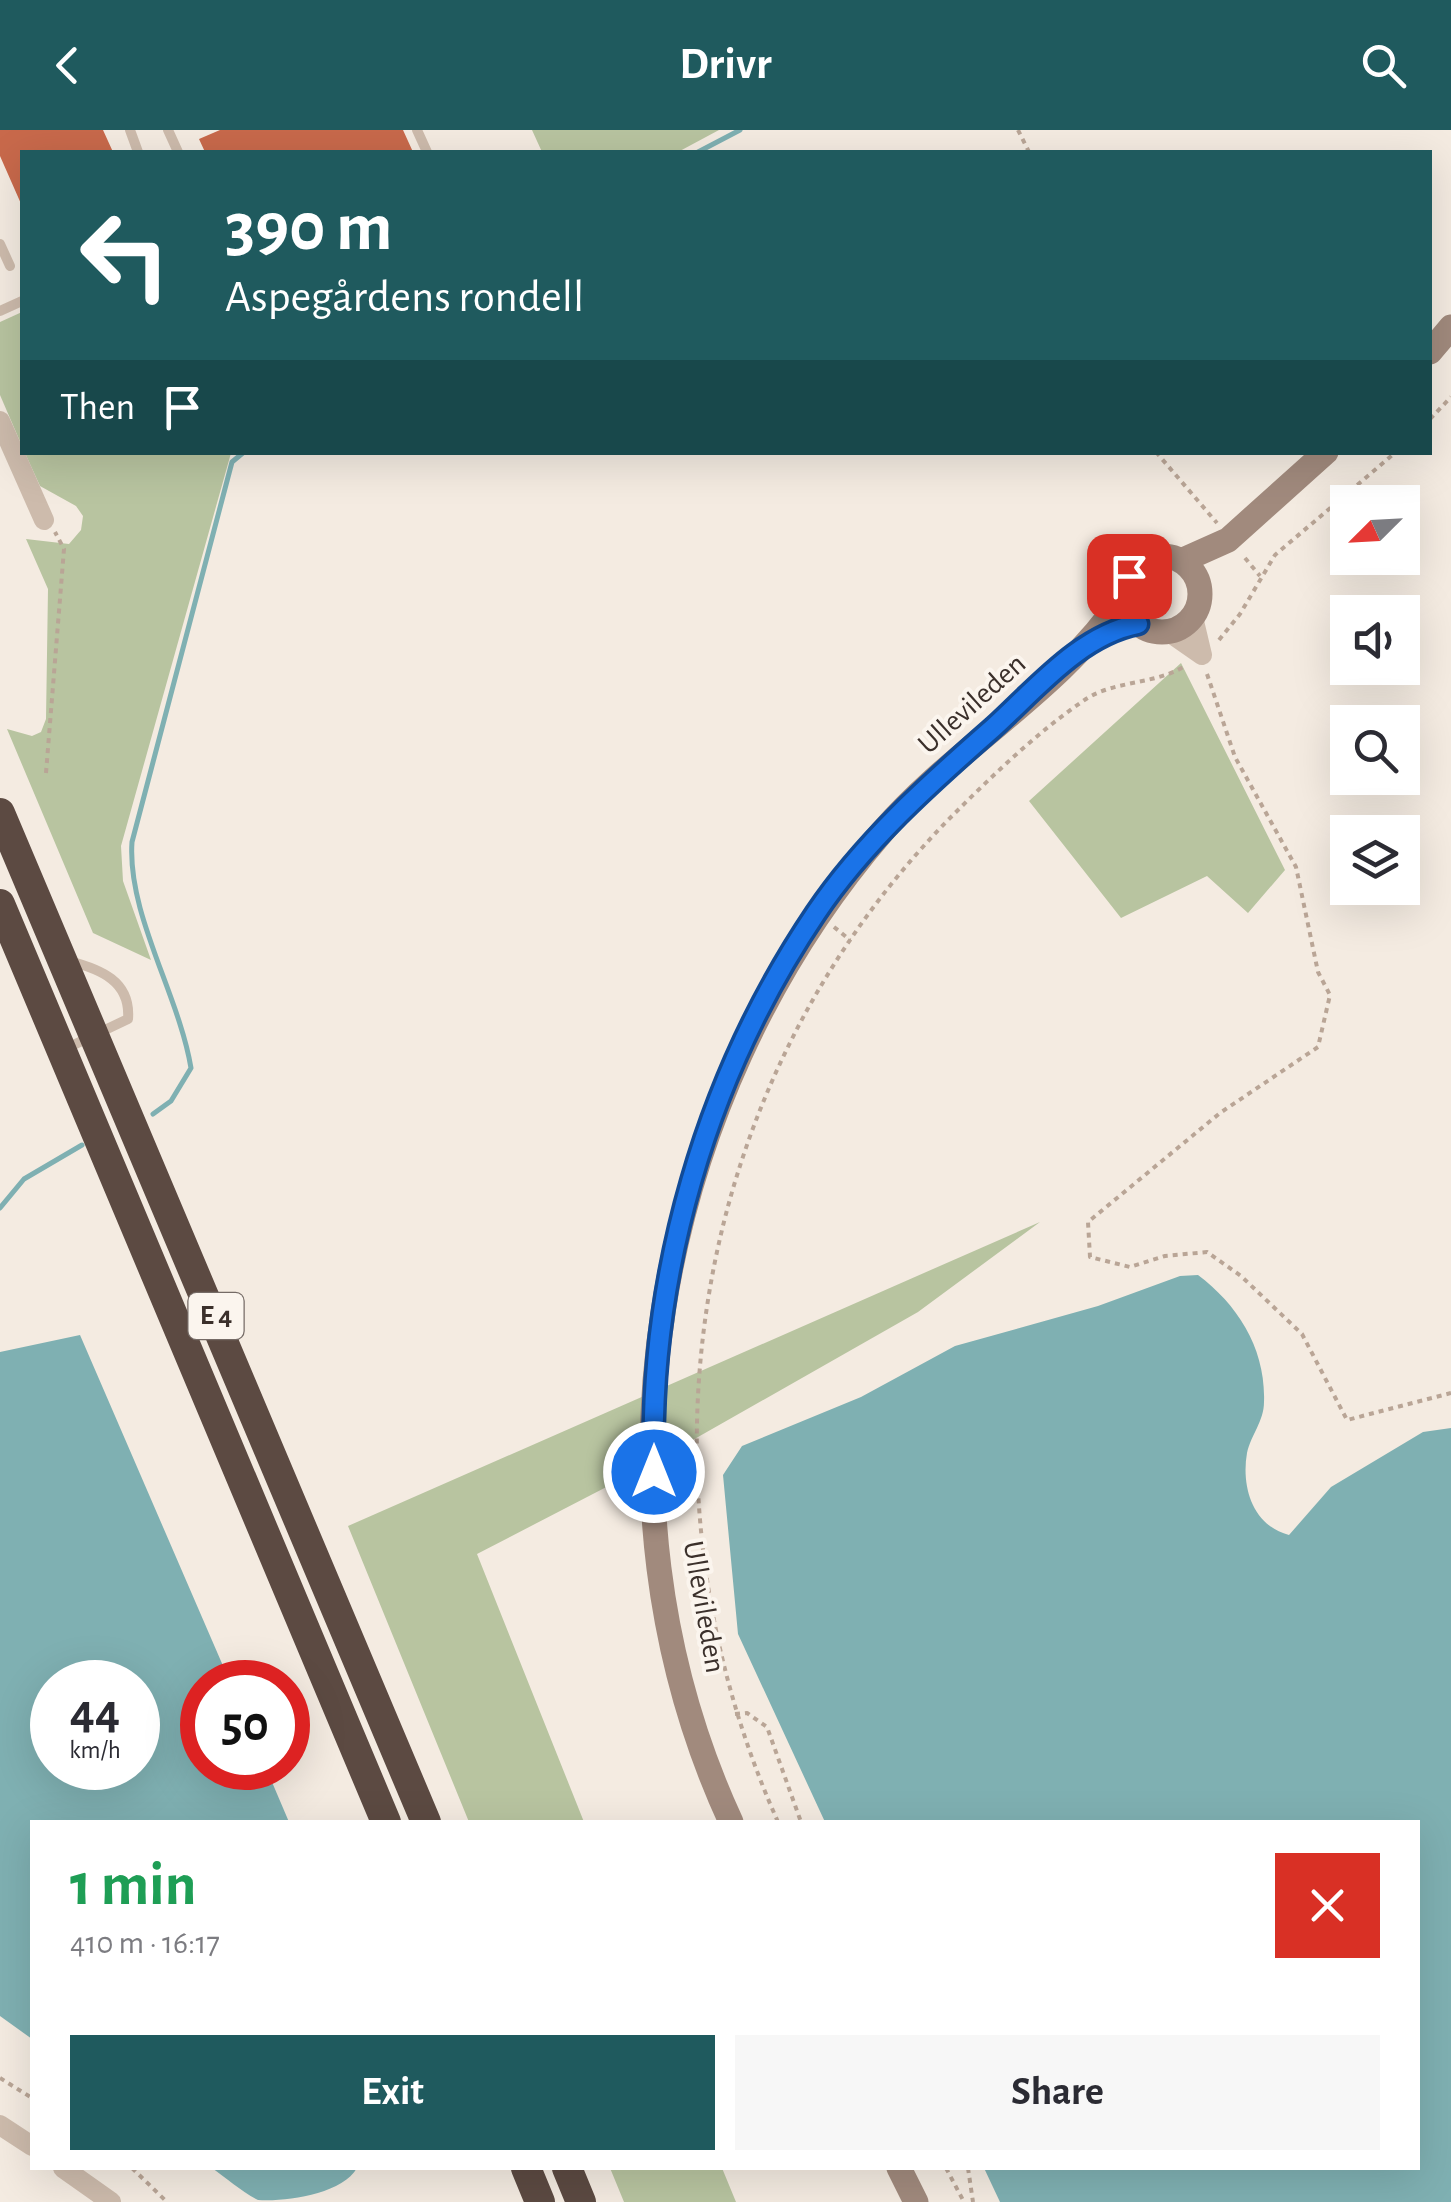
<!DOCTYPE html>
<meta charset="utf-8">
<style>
:root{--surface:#fff;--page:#f7f7f7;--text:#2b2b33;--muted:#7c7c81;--accent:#1f5a5e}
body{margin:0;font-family:"Alegreya Sans",sans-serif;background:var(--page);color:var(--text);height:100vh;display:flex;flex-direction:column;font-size:38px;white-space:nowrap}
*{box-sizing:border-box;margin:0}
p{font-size:32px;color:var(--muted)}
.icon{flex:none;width:55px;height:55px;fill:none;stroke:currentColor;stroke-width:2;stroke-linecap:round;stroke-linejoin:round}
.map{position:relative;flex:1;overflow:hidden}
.side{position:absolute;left:30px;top:1690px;width:1390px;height:350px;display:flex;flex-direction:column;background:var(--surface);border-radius:0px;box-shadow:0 10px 40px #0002}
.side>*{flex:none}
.top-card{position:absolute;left:20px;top:20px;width:1412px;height:305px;border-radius:0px;box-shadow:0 10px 40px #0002;background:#1f5a5e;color:#fff;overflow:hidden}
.needle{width:65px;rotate:246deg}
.controls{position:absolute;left:1330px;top:355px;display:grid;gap:20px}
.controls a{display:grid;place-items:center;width:90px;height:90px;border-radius:0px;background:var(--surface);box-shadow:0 10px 40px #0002;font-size:50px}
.speed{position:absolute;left:30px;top:1530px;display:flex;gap:20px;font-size:50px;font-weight:700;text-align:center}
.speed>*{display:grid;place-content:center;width:130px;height:130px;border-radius:50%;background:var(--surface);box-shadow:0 10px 40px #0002;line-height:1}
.speed small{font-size:25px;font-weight:400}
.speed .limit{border:15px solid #d22;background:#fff;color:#111}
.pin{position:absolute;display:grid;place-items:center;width:85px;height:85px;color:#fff;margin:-42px;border-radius:20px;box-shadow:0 5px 15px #0006}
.me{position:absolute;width:110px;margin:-55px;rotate:0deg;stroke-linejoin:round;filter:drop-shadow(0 0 8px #0008)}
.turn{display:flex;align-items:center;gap:35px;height:210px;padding:0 40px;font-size:45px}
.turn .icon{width:130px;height:130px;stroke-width:2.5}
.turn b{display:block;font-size:70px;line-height:85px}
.then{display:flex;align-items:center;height:95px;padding:0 40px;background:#0003;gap:20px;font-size:38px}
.round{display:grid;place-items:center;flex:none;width:105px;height:105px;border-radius:0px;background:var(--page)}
.headline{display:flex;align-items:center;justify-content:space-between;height:170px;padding:0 40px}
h1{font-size:60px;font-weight:700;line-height:75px;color:#1e9e55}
.button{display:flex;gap:20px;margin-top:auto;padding:20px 40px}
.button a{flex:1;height:115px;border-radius:0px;background:var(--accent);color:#fff;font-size:40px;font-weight:700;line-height:115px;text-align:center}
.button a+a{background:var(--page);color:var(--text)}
header{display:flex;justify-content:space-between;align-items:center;height:130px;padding:0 40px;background:var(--accent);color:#fff;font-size:45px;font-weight:700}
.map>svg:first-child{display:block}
.green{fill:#b8c4a0}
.water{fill:#7fb0b2;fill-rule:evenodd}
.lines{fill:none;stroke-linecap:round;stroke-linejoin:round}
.stream{stroke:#7fb0b2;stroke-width:5}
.building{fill:#c8694b}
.path{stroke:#b9a596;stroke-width:4;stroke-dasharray:5 5;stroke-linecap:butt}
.lane{stroke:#cdbbac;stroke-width:10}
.street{stroke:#cdbbac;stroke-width:20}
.secondary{stroke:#a18a7d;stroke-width:25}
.highway{stroke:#5c4a42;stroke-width:30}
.route-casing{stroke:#114b97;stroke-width:25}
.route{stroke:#1a73e8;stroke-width:18}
.labels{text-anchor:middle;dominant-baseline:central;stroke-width:8;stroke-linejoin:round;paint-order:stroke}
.shield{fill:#fbf5ee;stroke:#756b66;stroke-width:2.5}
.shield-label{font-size:28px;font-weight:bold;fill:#3b302b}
.street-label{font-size:30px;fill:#3b302b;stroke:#fbf5ee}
</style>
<header><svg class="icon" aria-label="back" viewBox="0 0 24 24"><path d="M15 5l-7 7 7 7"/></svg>Drivr<svg class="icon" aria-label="search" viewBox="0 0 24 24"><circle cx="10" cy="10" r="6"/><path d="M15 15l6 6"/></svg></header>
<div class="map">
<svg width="1451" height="2072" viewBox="0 0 1451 2072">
<rect width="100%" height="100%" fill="#f4ebe1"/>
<!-- green -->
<path class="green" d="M 532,0 L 719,0 L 678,22 L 542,22 Z
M 22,182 L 22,316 L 0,265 L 0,192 Z
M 25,323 L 231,323 L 121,716 L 123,751 L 151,830 L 93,803 L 7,599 L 32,606 L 41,602 L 46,589 L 48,459 L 26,409 L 69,414 L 81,400 L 83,386 L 76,376 L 40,356 Z
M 1181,533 L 1285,740 L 1248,783 L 1207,746 L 1121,788 L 1029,671 Z
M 1040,1092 L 918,1182 L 647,1336 L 477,1424 L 584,1692 L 469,1692 L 348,1396 Z
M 610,2038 L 722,2038 L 736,2072 L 624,2072 Z"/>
<!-- water -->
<path class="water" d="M 1198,1145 C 1238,1175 1266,1219 1264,1272 C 1264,1291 1251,1305 1247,1323 C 1241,1357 1253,1396 1289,1405 L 1331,1357 L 1423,1302 L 1451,1298 L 1451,2072 L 1000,2072 L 984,2038 L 1418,2038 L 1418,1692 L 825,1692 L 738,1504 L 723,1345 L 742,1316 L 861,1267 L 955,1216 L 1098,1176 L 1180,1146 Z
M 80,1205 L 230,1552 L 202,1552 L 202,1638 L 266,1638 L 289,1692 L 32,1692 L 32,1909 L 0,1886 L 0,1222 ZM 52,1552 L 138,1552 L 138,1638 L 52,1638 Z
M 212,2038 L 357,2038 C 342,2064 286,2072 258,2070 C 242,2062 226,2048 212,2038 Z"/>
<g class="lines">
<!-- stream -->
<path class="stream" d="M 698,22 L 740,0
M 153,984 L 171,971 L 191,938 C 179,865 127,784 132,712 L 232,332 L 244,322
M 0,1078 L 24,1049 L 82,1015"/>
</g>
<!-- building -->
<path class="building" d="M 0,0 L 103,0 L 113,22 L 22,22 L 22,76 L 0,26 Z
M 220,0 L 403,0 L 413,22 L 205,22 L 199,9 Z"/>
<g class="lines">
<!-- path -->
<path class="path" d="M 1018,0 L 1029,22
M 1430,289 L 1451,267
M 1156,322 L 1217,393
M 1245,428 L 1260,446
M 1219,510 L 1240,484 L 1275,425 L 1396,322
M 1207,544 L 1235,627 L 1296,737 L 1318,842 L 1330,865 L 1318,917 L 1220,983 L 1088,1092 L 1090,1127 L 1130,1137 L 1165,1126 L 1207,1122 L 1241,1146 L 1302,1204 L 1347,1290 L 1451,1263
M 46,643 L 64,419 L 55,402
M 834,797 L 850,810
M 735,1584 L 747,1583 L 767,1597 L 801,1692
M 778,1692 C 627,1354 688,956 949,689 C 991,647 1037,602 1086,569 C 1116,550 1154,555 1185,536
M 0,1948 L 32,1968
M 132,2038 L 167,2072
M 946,2038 L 964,2072
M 968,2038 L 973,2072"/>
<!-- lane -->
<path class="lane" d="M 130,0 L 138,22
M 168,0 L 178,22
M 417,0 L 427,22
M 0,114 L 10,136
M 0,181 L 22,171
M 65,919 L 128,889 C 131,851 100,839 69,831"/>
<!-- street -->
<path class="street" d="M 0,291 L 44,390
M 1193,487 L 1202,525
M 1169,502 L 1202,525
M 0,1995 L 32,2016
M 63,2038 L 111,2072"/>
<!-- secondary -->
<path class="secondary" d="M 1430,222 L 1451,197
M1124 464a38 38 0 1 1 76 0a38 38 0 1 1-76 0Z
M 1181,431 L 1228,410 L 1326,322
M 731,1692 C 581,1368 652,970 882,702 C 955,617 1062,560 1124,465
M 899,2038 L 916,2072"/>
<!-- highway -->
<path class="highway" d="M 0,683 L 426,1692
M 0,774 L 386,1692
M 526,2038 L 540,2072
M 567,2038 L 581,2072"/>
</g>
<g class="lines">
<defs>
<path id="route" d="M 654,1342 C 648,1146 706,946 816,783 C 863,713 929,654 993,598 C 1036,559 1080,505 1138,494 L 1125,473 L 1129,446"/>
</defs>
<!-- route casing -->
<use href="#route" class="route-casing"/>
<!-- route -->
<use href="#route" class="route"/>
</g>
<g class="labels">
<!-- shield labels -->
<rect class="shield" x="188.5" y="1163" width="55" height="46" rx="8"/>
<g class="shield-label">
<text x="216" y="1186">E 4</text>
</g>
<!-- street labels -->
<g class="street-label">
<text transform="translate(972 574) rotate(-42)">Ullevileden</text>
<text transform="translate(704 1477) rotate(80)">Ullevileden</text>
</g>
</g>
</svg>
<div class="controls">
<a><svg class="needle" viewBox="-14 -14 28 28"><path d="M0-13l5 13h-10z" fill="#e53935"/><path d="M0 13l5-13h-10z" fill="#7c7c81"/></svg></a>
<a><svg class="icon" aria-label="sound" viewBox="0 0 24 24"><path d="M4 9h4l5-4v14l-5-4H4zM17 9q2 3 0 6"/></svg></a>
<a><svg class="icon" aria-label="search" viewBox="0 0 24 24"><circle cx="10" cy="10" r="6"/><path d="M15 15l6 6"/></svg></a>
<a><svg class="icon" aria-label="layers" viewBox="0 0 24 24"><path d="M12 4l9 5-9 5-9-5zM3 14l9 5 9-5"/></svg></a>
</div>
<div class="speed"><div>44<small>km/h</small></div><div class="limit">50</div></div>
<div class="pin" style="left:1129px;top:446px;background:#d93025"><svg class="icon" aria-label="arrive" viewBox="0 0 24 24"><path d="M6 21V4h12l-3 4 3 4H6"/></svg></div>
<svg class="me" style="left:654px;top:1342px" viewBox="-20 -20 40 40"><circle r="17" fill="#1a73e8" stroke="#fff" stroke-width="3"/><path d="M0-11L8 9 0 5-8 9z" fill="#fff"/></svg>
<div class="top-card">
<div class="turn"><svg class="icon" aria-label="left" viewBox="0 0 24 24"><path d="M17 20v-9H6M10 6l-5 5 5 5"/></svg><div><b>390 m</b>Aspegårdens rondell</div></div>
<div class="then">Then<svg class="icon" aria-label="arrive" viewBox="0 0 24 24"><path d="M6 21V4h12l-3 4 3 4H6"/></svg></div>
</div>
<section class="side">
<div class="headline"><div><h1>1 min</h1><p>410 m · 16:17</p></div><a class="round" style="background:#d93025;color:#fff"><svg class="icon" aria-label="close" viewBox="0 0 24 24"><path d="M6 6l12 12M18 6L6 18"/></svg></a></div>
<div class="button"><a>Exit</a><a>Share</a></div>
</section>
</div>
